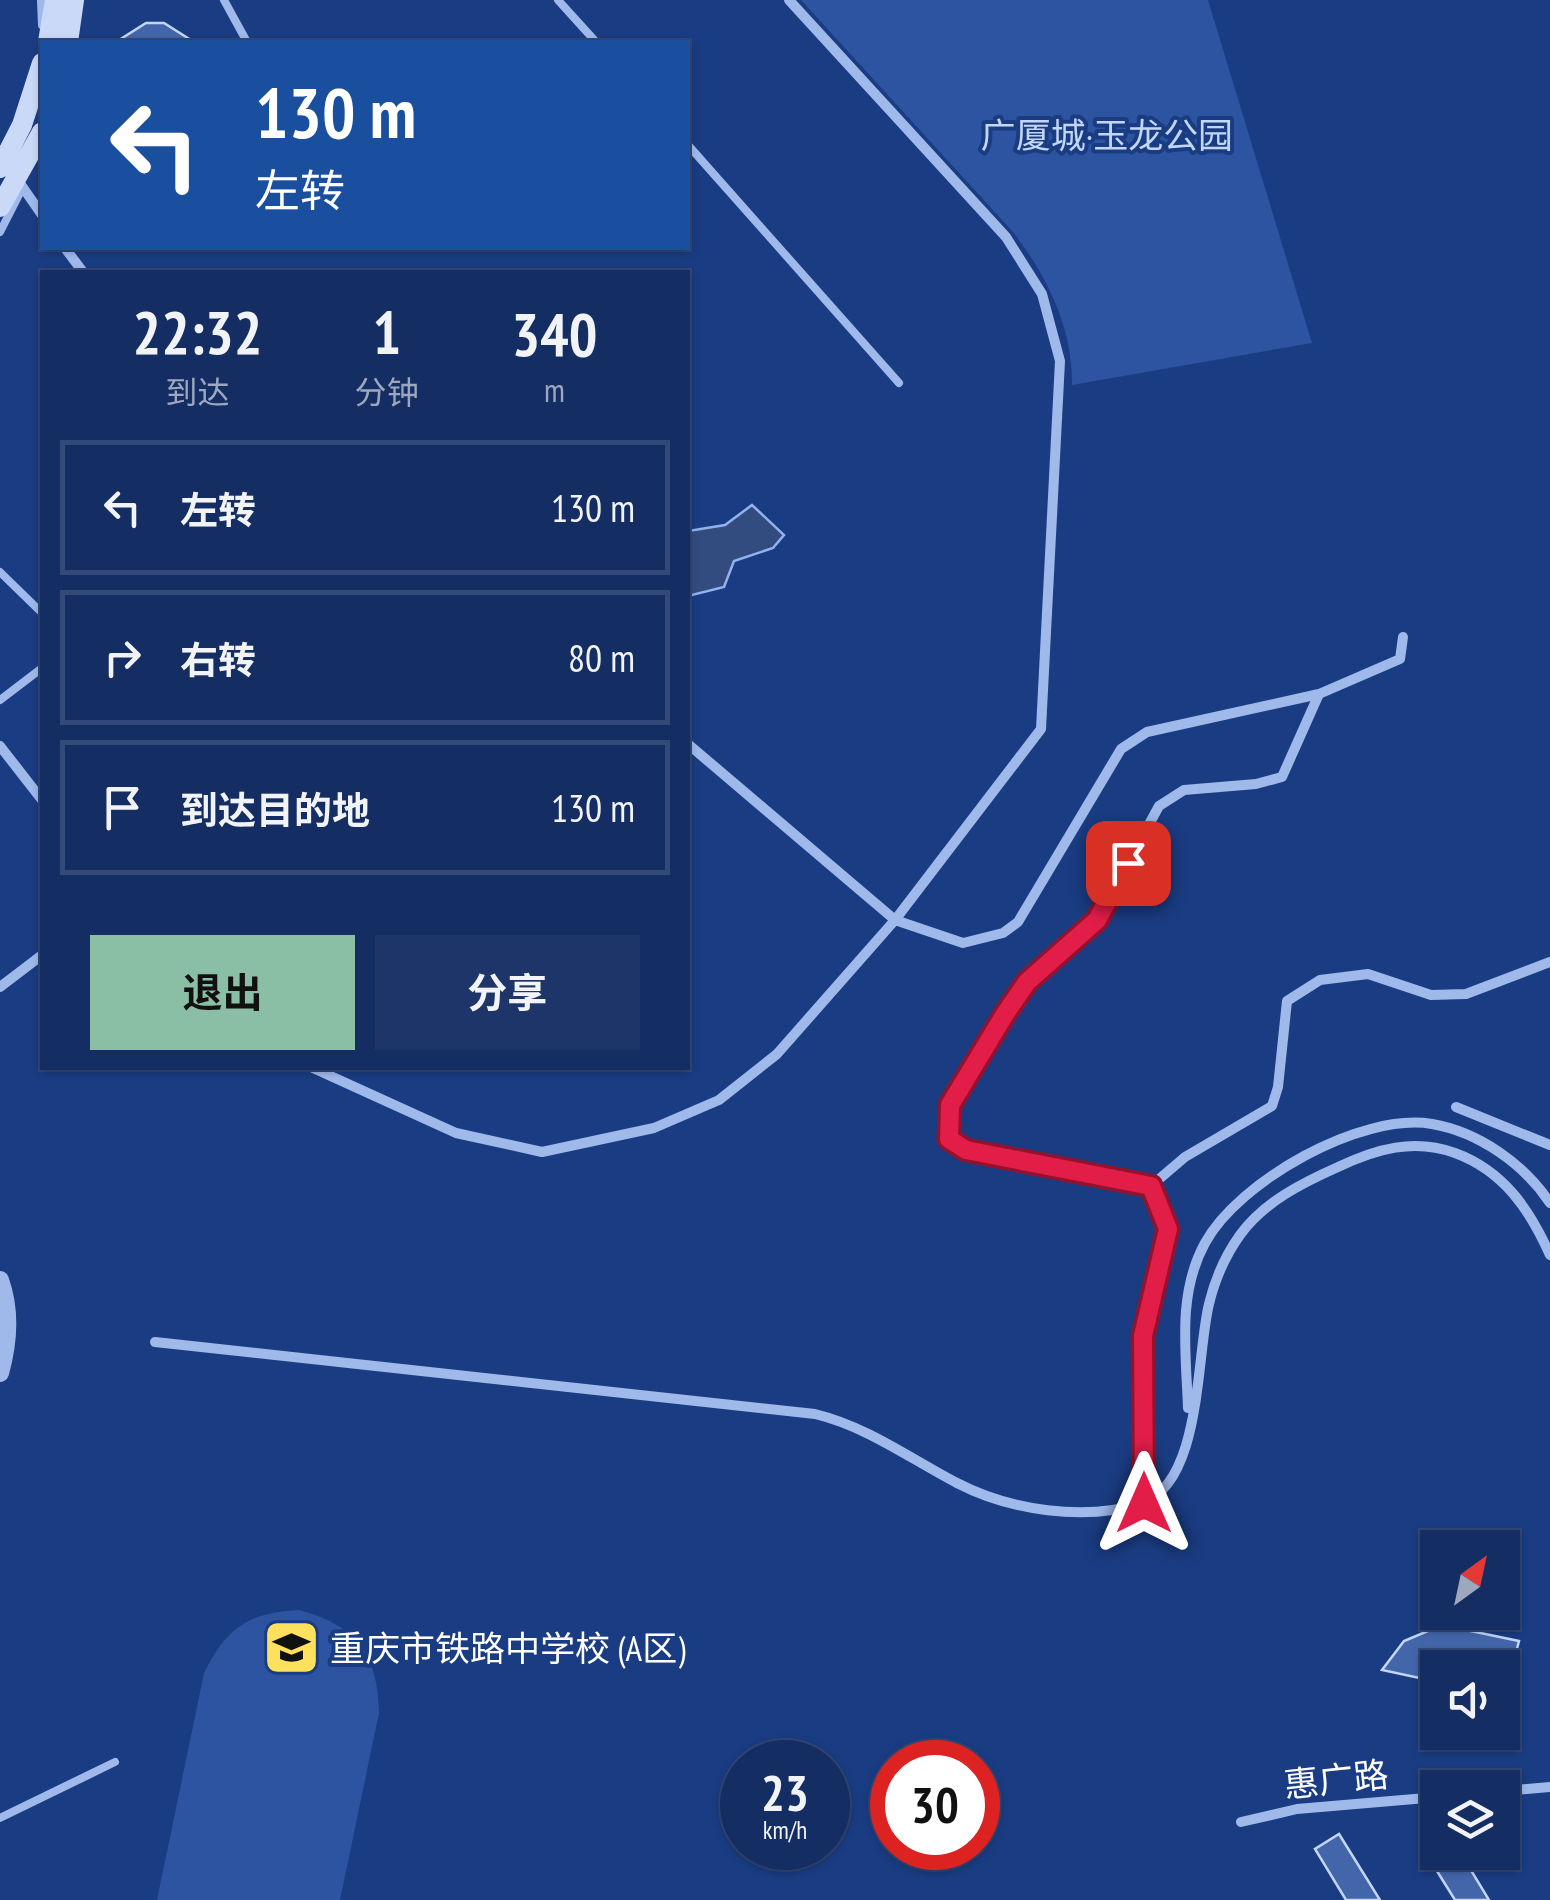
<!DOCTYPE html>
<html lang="zh">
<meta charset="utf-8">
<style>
:root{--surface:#142d62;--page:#1d3568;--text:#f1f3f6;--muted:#9da8be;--line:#334977;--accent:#8abfa5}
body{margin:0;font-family:"PT Sans Narrow","Noto Sans SC",sans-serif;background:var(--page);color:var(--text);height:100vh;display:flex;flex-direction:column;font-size:38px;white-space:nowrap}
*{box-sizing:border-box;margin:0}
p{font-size:32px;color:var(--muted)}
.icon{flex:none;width:55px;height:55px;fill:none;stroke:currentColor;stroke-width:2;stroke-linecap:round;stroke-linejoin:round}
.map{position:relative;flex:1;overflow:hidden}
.details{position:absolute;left:40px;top:270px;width:650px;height:800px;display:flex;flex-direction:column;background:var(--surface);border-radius:0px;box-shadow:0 2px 8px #0004,0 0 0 2px var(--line)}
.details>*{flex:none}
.hud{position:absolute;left:40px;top:40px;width:650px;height:210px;border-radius:0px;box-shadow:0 2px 8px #0004,0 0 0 2px var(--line);background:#1a4fa0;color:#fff;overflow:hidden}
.needle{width:65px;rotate:33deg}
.controls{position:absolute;left:1420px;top:1530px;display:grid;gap:20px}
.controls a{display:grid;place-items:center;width:100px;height:100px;border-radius:0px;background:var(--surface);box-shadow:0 2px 8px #0004,0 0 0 2px var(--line);font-size:50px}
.speed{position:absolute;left:720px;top:1740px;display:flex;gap:20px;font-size:50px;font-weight:700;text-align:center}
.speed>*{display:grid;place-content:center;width:130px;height:130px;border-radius:50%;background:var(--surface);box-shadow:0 2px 8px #0004,0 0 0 2px var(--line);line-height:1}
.speed small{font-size:25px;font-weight:400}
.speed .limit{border:15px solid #d22;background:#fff;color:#111}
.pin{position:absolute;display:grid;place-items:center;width:85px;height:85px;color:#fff;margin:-42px;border-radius:20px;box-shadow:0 5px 15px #0006}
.me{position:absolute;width:110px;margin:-55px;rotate:0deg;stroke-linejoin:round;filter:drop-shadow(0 0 8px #0008)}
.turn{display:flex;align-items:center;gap:35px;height:210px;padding:0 50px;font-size:45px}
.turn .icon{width:130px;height:130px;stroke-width:2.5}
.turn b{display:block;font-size:70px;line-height:85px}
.eta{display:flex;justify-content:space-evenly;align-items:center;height:170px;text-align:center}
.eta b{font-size:60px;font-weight:700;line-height:70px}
.primary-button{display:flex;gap:20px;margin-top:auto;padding:20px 50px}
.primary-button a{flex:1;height:115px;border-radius:0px;background:var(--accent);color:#111;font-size:40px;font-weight:700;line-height:115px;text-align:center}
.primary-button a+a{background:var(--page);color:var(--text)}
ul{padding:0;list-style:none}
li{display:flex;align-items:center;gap:30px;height:135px;margin:0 20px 15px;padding:0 30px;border:5px solid var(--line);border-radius:0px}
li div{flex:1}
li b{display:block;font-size:38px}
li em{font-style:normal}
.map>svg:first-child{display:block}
.green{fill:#2d54a1}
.water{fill:#334c80;stroke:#91b2ed;stroke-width:2.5}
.building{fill:#4366ab;stroke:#c3d6f8;stroke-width:2.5}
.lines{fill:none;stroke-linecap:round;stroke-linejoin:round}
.service{stroke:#9fb9eb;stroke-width:8}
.minor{stroke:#9fb9eb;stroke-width:10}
.tertiary{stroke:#9fb9eb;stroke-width:18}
.secondary{stroke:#cad9f8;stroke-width:20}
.route-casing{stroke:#92132f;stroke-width:25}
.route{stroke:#e11d48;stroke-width:18}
.labels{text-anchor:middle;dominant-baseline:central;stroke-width:8;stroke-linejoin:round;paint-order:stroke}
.park-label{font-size:35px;fill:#c3d6f8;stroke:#1a3c82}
.poi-label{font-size:35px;fill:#fff;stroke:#1a3c82;text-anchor:start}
.street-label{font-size:35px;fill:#fff;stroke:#1a3c82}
</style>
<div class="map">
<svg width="1550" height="1900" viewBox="0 0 1550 1900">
<rect width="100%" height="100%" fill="#1a3c82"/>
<!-- green -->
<path class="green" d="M 801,0 L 1208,0 L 1312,343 L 1072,385 C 1073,328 1047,276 1013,232 Z
M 299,1610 C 356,1625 378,1654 379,1713 L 340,1900 L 157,1900 L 204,1673 C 227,1627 248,1613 299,1610 Z"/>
<!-- water -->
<path class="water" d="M 752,505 L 784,535 L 773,548 L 734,561 L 724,587 L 688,596 L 688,531 L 725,525 Z"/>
<!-- building -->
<path class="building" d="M 146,23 L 164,23 L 194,42 L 116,42 Z
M 1442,1625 L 1519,1641 L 1512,1668 L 1438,1668 L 1438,1682 L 1382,1670 L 1404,1641 Z
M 1339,1834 L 1380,1900 L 1346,1900 L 1315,1849 Z
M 1448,1852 L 1460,1852 L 1489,1900 L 1455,1900 L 1432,1863 Z"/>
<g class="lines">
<!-- service -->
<path class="service" d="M 41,0 L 42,25
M 224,0 L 247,42
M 558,0 L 596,42
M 688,145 L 899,383
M 0,232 L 23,187
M 0,572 L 42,613
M 0,700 L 42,668
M 0,1818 L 115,1762"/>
<!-- minor -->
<path class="minor" d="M 17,179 L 42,215
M 65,248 L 83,272
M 688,744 L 895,920 L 963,943 L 1003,933 L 1018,922 L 1121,749 L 1147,732 L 1319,694 L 1400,659 L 1403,637
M 0,746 L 42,800
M 0,987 L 42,955
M 313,1068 L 456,1133 L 542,1152 L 654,1128 L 719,1100 L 777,1054 L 895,920 L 1041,729 L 1060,361 L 1042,294 L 1006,237 L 789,0
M 1456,1107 L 1550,1145
M 1151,1186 L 966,1150 L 949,1139 L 951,1105 L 1005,1014 L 1027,982 L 1097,920 L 1159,806 L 1184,790 L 1256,784 L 1282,777 L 1319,694
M 1151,1186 L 1185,1157 L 1272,1106 L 1278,1087 L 1287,1001 L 1320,980 L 1368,974 L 1431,995 L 1466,994 L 1550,962
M 155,1342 L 815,1414 C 868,1427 909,1458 957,1483 C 1009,1510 1085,1522 1142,1503 C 1202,1483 1196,1356 1209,1304 C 1215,1279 1225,1256 1240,1235 C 1264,1202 1302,1183 1338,1167 C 1376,1149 1414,1138 1455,1153 C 1504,1171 1530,1210 1550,1255
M 1188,1408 C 1186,1352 1177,1294 1205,1243 C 1239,1181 1361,1112 1432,1124 C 1479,1132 1524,1164 1550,1203
M 1144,1503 L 1143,1336 L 1168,1229 L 1151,1186
M 1502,1791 L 1550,1787
M 1241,1822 L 1297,1809 L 1438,1797"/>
<!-- tertiary -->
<path class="tertiary" d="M 0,1280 C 11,1311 9,1341 0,1373"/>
<!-- secondary -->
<path class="secondary" d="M 48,42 L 55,0
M 68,42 L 74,0
M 0,168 L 22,125 L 42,63
M 0,207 L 42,132"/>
</g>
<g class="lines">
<defs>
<path id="route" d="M 1128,863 L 1097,920 L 1027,982 L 1005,1014 L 950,1105 L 949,1139 L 966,1150 L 1151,1186 L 1168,1229 L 1143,1336 L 1144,1503"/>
</defs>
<!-- route casing -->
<use href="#route" class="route-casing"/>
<!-- route -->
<use href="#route" class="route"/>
</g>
<!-- icons -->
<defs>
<symbol id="school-square" viewBox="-11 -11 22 22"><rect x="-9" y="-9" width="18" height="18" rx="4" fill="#fde05b" stroke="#1a3c82"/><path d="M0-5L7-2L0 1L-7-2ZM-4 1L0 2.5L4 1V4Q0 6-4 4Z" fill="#111"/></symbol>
</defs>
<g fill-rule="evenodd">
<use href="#school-square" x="260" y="1616" width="63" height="63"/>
</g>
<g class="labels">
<!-- park labels -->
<g class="park-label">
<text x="1107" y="135">广厦城·玉龙公园</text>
</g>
<!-- poi labels -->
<g class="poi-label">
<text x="330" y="1648">重庆市铁路中学校 (A区)</text>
</g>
<!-- street labels -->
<g class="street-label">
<text transform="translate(1336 1779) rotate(-6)">惠广路</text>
</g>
</g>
</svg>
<div class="controls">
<a><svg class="needle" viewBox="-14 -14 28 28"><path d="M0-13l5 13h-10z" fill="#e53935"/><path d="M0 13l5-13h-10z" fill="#9da8be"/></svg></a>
<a><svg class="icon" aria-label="sound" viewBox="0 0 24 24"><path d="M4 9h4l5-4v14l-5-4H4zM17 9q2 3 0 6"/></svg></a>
<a><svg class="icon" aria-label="layers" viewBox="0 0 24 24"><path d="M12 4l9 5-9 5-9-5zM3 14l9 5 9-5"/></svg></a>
</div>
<div class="speed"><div>23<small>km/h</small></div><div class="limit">30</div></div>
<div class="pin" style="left:1128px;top:863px;background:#d93025"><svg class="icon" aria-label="arrive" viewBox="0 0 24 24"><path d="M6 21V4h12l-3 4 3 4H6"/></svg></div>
<svg class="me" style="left:1144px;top:1503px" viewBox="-20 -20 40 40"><path d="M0-17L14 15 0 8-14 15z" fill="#e11d48" stroke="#fff" stroke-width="4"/></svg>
<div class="hud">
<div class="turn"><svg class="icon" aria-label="left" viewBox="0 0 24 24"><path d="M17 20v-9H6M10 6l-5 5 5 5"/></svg><div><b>130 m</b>左转</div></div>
</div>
<section class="details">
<div class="eta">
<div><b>22:32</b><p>到达</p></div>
<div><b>1</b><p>分钟</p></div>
<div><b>340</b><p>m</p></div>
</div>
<ul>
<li><svg class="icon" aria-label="left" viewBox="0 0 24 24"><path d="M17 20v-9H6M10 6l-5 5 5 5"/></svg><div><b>左转</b></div><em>130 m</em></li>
<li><svg class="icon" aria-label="right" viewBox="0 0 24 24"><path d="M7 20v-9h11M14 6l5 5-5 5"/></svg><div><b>右转</b></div><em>80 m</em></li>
<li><svg class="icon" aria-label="arrive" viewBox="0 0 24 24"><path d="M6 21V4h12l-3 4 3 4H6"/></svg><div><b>到达目的地</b></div><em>130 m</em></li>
</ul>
<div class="primary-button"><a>退出</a><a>分享</a></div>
</section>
</div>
